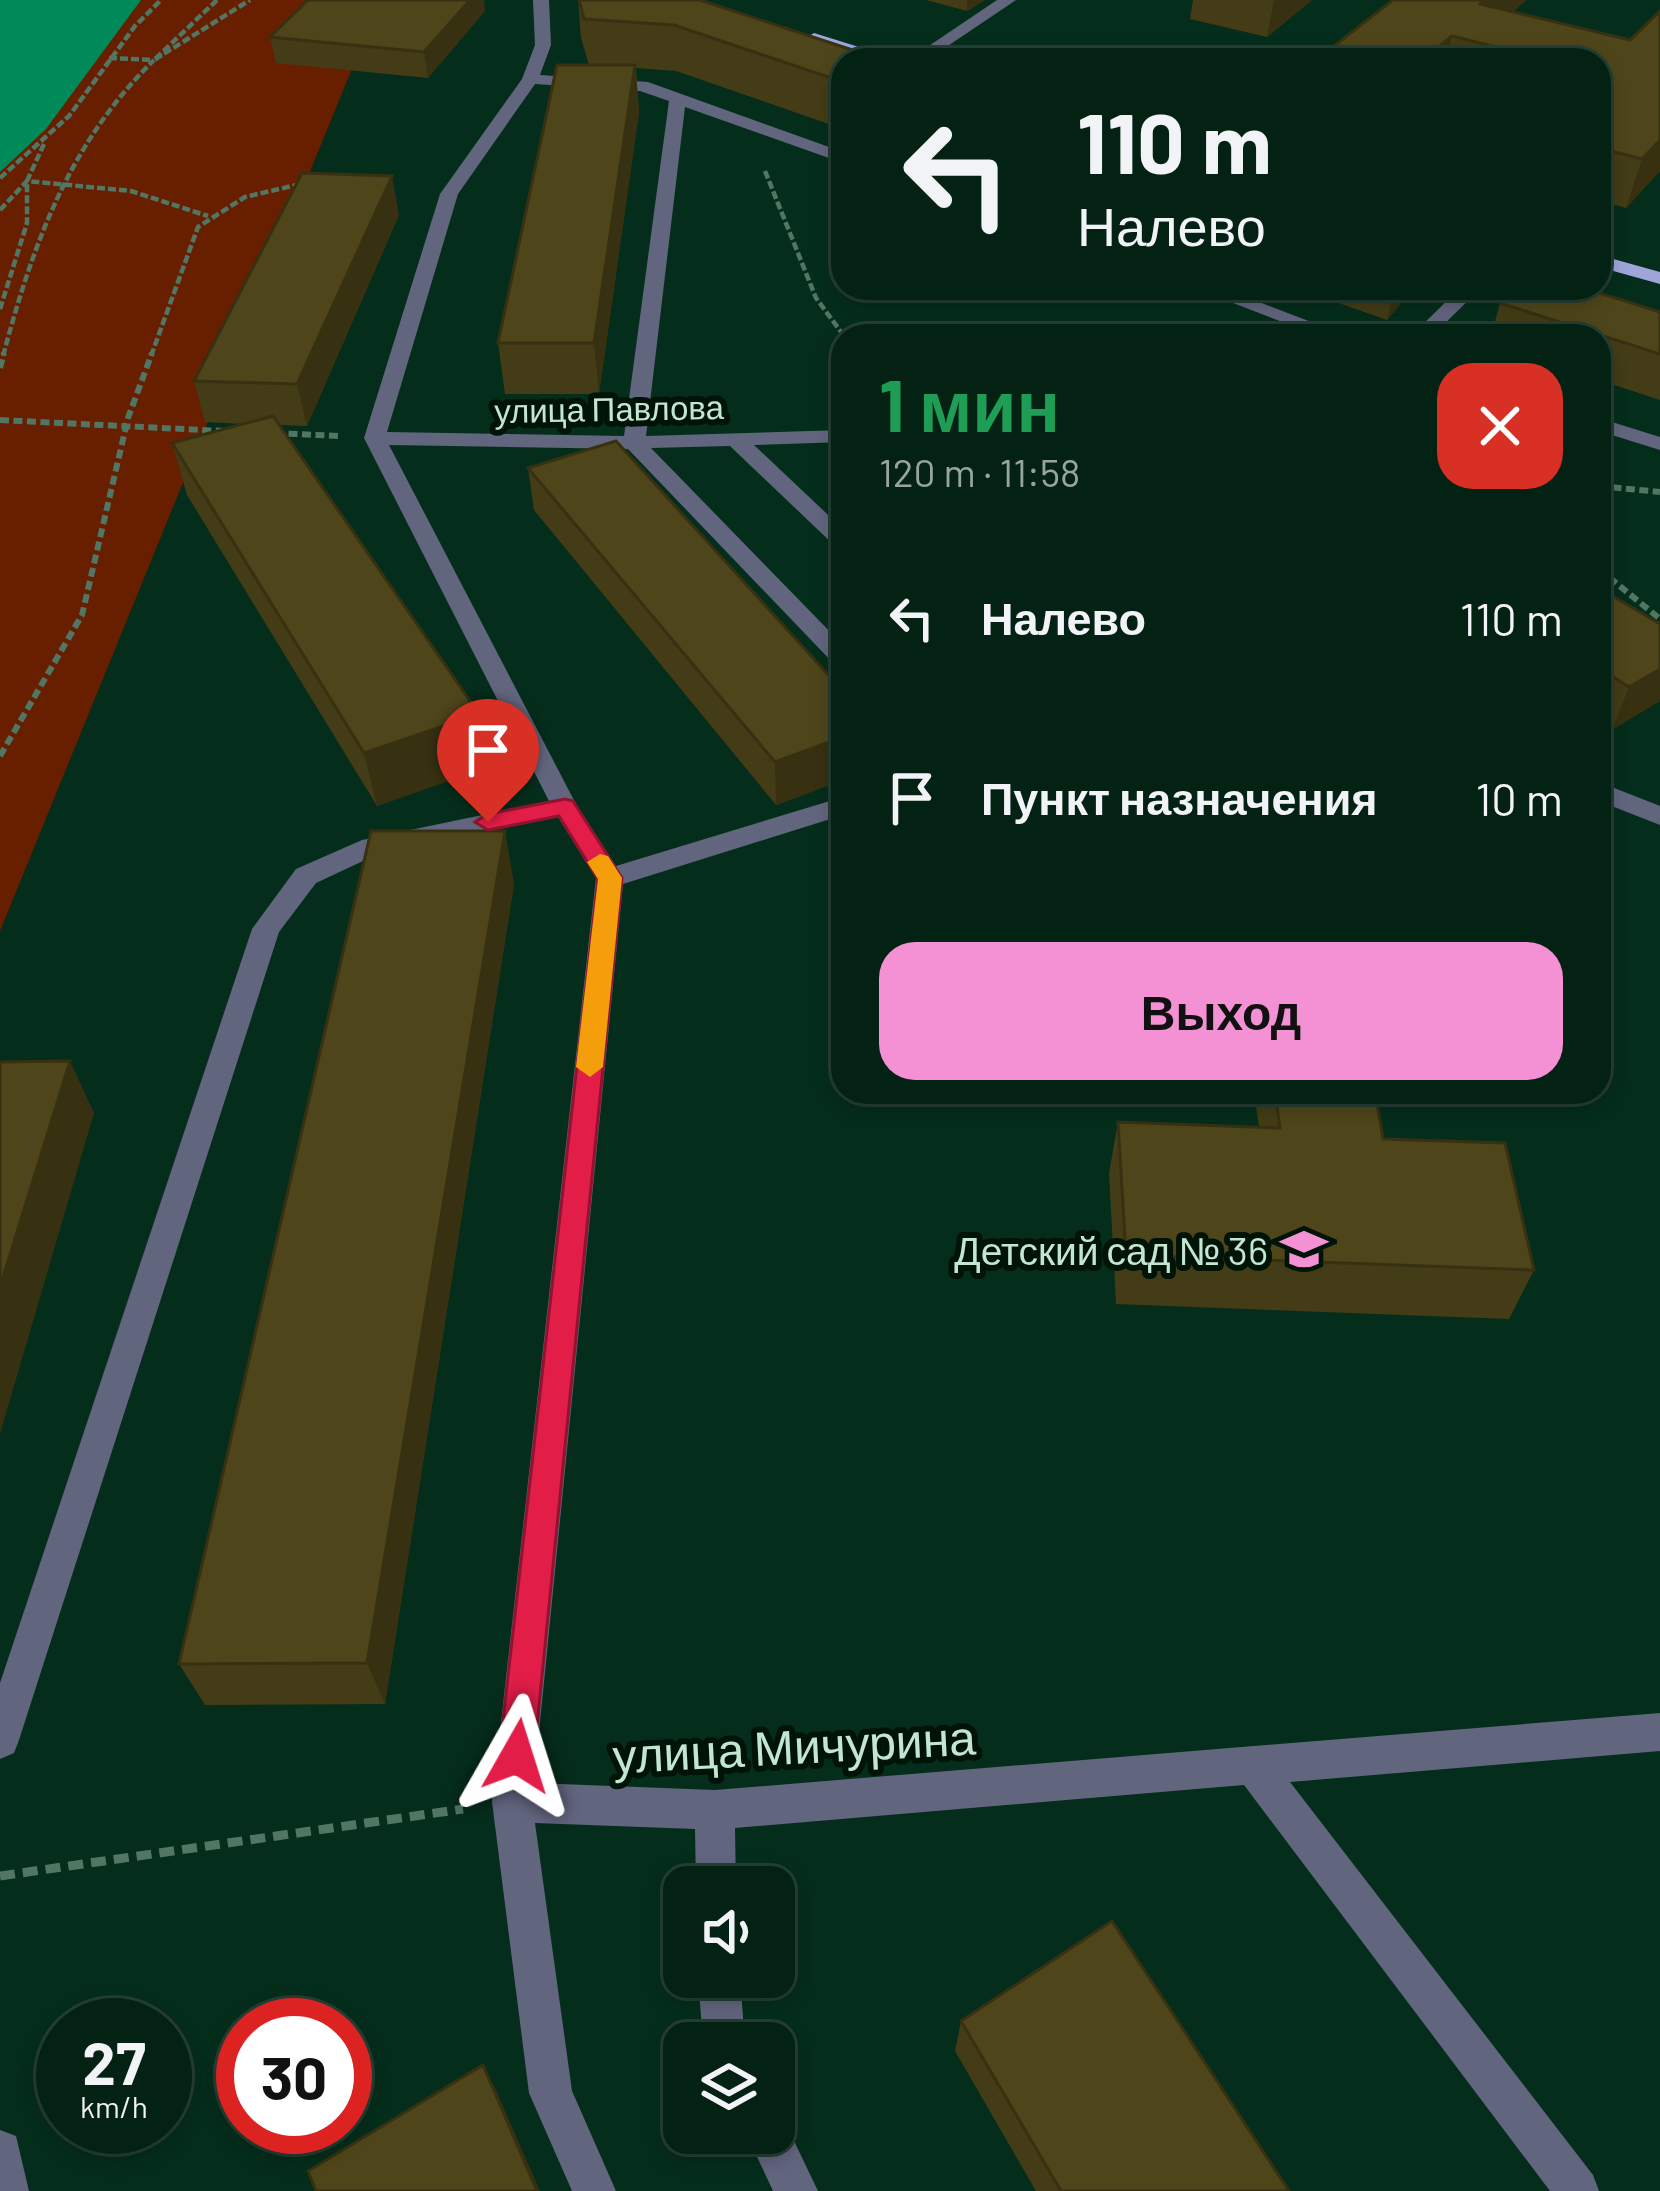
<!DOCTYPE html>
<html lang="ru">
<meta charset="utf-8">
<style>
:root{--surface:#042214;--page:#122f22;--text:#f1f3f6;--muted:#97a4a0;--line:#253f34;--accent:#f491d4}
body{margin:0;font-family:Barlow,sans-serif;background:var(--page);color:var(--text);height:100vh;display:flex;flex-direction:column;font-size:45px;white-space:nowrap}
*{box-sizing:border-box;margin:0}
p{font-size:39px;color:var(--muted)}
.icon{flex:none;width:66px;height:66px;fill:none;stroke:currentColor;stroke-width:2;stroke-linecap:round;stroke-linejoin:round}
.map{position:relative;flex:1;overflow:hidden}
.sheet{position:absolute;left:831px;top:324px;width:780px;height:780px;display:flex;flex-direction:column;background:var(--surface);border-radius:36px;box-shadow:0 6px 18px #0003,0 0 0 3px var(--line)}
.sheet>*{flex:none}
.hud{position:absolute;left:831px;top:48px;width:780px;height:252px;border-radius:36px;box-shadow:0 6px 18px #0003,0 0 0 3px var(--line);background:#042214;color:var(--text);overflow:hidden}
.tools{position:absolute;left:663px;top:1866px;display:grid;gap:24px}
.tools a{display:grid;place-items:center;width:132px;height:132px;border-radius:24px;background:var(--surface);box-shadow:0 6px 18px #0003,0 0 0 3px var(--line);font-size:60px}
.speed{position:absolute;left:36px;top:1998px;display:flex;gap:24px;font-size:60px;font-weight:700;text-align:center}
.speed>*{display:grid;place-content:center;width:156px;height:156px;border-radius:50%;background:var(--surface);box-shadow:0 6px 18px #0003,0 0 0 3px var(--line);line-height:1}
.speed small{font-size:30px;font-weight:400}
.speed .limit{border:18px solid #d22;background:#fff;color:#111}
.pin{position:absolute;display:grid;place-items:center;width:102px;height:102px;color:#fff;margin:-123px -51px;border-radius:50% 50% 50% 0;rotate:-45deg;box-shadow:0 0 12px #0007}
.pin .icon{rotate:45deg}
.me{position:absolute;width:132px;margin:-66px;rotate:6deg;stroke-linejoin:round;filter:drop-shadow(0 0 9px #0008)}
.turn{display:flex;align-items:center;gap:42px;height:252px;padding:0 48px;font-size:54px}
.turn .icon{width:156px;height:156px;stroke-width:2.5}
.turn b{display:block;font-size:84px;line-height:102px}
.round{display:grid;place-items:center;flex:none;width:126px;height:126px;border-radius:36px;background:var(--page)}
.head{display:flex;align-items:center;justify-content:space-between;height:204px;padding:0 48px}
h1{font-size:72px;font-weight:700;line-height:90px;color:#1e9e55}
.action{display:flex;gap:24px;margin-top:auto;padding:24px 48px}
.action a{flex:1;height:138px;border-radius:36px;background:var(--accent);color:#111;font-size:48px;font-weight:700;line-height:138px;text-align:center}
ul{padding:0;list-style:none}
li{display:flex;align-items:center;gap:36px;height:180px;padding:0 48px}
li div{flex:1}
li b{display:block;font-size:45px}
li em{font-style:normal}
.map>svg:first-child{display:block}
.green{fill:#671f00}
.water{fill:#008a59}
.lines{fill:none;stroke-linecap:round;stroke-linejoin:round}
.path-far2{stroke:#517764;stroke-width:4.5;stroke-dasharray:8 3;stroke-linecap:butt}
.path-far1{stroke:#517764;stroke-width:6;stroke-dasharray:9 4.5;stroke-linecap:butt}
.path{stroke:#517764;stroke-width:9;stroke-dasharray:15 8;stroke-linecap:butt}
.minor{fill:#62657e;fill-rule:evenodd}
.major{fill:#9fa5da;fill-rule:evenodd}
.wall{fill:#433c16}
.shaded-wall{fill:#373112}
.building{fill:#4e461a;stroke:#373112;stroke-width:3}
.route{fill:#e11d48;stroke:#92132f;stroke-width:3}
.slow{fill:#f59e0b}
.labels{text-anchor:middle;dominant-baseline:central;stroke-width:12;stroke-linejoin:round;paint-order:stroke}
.far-street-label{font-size:33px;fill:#c3e6d2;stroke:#001307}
.poi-label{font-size:39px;fill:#c3e6d2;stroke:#001307;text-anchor:end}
.near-street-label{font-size:48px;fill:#c3e6d2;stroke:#001307}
</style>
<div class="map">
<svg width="1660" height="2191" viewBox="0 0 1660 2191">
<rect width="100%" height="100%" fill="#052d1b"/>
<!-- green -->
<path class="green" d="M 0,0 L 380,0 L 0,931 Z"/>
<!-- water -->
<path class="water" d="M 0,0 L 141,0 L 46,129 L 0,172 Z"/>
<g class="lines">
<!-- path-far2 -->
<path class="path-far2" d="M 217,0 L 154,60 L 250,0
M 109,58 L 153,60
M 765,171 L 816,298 L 844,336
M 0,178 L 69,116 L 135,26 L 161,0
M 0,210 L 27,181 L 131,191 L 208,216
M 0,309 L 27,223 L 27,181 L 44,144
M 3,356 C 33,244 69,143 154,60
M 151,356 L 198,227 L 245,197 L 305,183"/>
<!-- path-far1 -->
<path class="path-far1" d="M 0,368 L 4,353
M 0,420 L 224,431
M 275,433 L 338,436
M 1599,486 L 1660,492
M 1599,569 L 1660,619
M 0,756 L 82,615 L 128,418 L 152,353"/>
<!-- path -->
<path class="path" d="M 0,1876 L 463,1809"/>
<!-- minor -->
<path class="minor" d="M 533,0 L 549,0 L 551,45 L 540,75 L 648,82 L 843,152 L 843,163 L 685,107 L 646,436 L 843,430 L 843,442 L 754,445 L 843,529 L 843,548 L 835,546 L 730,446 L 651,448 L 843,645 L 843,667 L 834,664 L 628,449 L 389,445 L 577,806 L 616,866 L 843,797 L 843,815 L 623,884 L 534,1783 L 715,1790 L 1660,1713 L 1660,1751 L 1290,1782 L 1593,2175 L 1599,2191 L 1550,2191 L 1244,1785 L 735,1828 L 736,1887 L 696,1887 L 695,1829 L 535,1823 L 572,2091 L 616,2191 L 572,2191 L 529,2093 L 492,1802 L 596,878 L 558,817 L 378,854 L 316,883 L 279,932 L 19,1740 L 14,1753 L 0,1759 L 0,1683 L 252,929 L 296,869 L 362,840 L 549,801 L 364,438 L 440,194 L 522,79 L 535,45 ZM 535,84 L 640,91 L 669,101 L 624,436 L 387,432 L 458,194 Z
M 997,0 L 1016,0 L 927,60 L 908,60 Z
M 1194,288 L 1222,288 L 1348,336 L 1319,336 Z
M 1460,288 L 1481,288 L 1432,336 L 1411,336 Z
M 1599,418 L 1660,437 L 1660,450 L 1599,431 Z
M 1599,782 L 1660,806 L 1660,825 L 1599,801 Z
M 698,1977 L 740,1977 L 745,2043 L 703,2043 Z
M 774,2114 L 783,2118 L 818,2191 L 773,2191 L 746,2133 L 774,2133 Z
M 0,2130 L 16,2136 L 29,2191 L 0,2191 Z"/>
<!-- major -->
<path class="major" d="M 814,33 L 891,57 L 893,60 L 868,60 L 808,41 L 806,38 Z
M 1599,255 L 1660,272 L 1660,284 L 1599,267 Z"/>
</g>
<!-- wall -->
<path class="wall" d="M 578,0 L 700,0 L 843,60 L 843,129 L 676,71 L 636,68 L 639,112 L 599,394 L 505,394 L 498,343 L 589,65 L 581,38 Z
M 926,0 L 985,0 L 967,11 Z
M 1193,0 L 1312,0 L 1267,37 L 1190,19 Z
M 1393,0 L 1526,0 L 1513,12 L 1630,40 L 1660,171 L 1626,208 L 1599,200 L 1599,60 L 1316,60 Z
M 485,11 L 428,78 L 276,63 L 270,37 Z
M 399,215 L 307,426 L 279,425 L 488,767 L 377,806 L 187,495 L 172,443 L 243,424 L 205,422 L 194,381 Z
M 1296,288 L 1413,288 L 1387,320 Z
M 1500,303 L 1660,312 L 1660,400 L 1599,380 L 1599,336 L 1491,336 Z
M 528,468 L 843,691 L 843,780 L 776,805 L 534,510 Z
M 1599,588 L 1660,624 L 1612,730 L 1599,721 Z
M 514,884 L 385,1704 L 205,1705 L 179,1664 Z
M 1254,1092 L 1375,1092 L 1383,1139 L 1534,1270 L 1509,1319 L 1116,1304 L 1109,1173 L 1118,1122 L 1259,1127 Z
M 961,2021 L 1289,2191 L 1036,2191 L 955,2051 Z"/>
<!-- shaded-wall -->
<path class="shaded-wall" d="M 470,0 L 484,0 L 485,11 L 428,78 L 424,52 Z
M 967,0 L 985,0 L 967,11 Z
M 1274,0 L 1312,0 L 1267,37 Z
M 1484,0 L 1526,0 L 1477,43 L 1480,4 Z
M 1452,36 L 1446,60 L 1423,60 Z
M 635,65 L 639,112 L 599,394 L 594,343 Z
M 1660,140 L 1660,171 L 1626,208 L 1642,159 Z
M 392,176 L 399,215 L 307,426 L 297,384 Z
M 1394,288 L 1413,288 L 1387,320 Z
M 1660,669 L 1660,701 L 1612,730 L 1629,687 Z
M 479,714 L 488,767 L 377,806 L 364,753 Z
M 843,737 L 843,780 L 776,805 L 775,762 Z
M 505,831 L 514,884 L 385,1704 L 367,1663 Z
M 70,1061 L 94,1113 L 0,1434 L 0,1287 Z
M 483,2065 L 495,2088 L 540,2191 L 537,2191 Z"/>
<!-- building -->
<path class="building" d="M 308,0 L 470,0 L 424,52 L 270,37 Z
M 579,0 L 700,0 L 883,60 L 843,60 L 843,82 L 674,25 L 584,19 Z
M 1393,0 L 1484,0 L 1480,4 L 1630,40 L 1660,11 L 1660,140 L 1642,159 L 1599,148 L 1599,79 L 1604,74 L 1599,73 L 1599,60 L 1547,60 L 1452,36 L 1423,60 L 1316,60 Z
M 557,65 L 635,65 L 594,343 L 498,343 Z
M 302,173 L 392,176 L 297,384 L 194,381 Z
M 1516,288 L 1584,288 L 1660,312 L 1660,354 L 1500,303 Z
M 273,416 L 479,714 L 364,753 L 172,443 Z
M 616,441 L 843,691 L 843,737 L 775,762 L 528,468 Z
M 1599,588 L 1660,624 L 1660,669 L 1629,687 L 1599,668 Z
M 371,831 L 505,831 L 367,1663 L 179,1664 Z
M 70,1061 L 0,1287 L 0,1062 Z
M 1275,1092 L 1375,1092 L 1383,1139 L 1505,1143 L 1534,1270 L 1126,1255 L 1118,1122 L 1280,1128 Z
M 1112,1921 L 1289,2191 L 1061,2191 L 961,2021 Z
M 483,2065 L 537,2191 L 316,2191 L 308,2171 Z"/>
<!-- route -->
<path class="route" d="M 565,799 L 573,801 L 622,878 L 534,1756 L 529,1768 L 517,1773 L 504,1768 L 499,1756 L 598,879 L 559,816 L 488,830 L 475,822 L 488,814 Z"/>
<!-- slow -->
<path class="slow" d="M 600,854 L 608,856 L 622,878 L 603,1067 L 590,1077 L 576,1067 L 598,879 L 587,862 Z"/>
<!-- icons -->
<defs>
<symbol id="school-bare" viewBox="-9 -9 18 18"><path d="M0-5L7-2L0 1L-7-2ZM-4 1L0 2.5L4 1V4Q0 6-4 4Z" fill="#f491d4" stroke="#001307" stroke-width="2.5" paint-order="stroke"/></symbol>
</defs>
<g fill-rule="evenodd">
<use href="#school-bare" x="1271" y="1216" width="66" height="66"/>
</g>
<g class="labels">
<!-- far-street labels -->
<g class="far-street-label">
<text transform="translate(609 408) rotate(-1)">улица Павлова</text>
</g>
<!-- poi labels -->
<g class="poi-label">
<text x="1268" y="1249">Детский сад № 36</text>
</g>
<!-- near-street labels -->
<g class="near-street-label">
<text transform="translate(794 1745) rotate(-3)">улица Мичурина</text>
</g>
</g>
</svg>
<div class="tools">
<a><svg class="icon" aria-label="sound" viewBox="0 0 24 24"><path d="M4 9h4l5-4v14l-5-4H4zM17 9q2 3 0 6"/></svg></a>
<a><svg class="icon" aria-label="layers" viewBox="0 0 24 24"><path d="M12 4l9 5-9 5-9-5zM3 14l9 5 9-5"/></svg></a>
</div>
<div class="speed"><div>27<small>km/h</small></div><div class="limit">30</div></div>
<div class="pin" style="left:488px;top:822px;background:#d93025"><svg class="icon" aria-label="arrive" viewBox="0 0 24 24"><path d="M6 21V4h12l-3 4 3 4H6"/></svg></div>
<svg class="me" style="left:517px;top:1756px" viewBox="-20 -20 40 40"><path d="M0-17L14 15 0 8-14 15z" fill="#e11d48" stroke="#fff" stroke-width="4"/></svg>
<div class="hud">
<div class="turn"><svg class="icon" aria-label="left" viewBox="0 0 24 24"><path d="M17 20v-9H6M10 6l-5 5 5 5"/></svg><div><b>110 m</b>Налево</div></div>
</div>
<section class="sheet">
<div class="head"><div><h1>1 мин</h1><p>120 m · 11:58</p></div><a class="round" style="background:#d93025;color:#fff"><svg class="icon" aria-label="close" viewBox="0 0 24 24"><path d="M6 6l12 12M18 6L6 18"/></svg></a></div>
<ul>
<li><svg class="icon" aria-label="left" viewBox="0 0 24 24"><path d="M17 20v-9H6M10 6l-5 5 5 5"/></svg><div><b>Налево</b></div><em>110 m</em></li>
<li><svg class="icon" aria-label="arrive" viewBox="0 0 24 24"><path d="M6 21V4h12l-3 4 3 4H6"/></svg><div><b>Пункт назначения</b></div><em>10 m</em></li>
</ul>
<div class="action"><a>Выход</a></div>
</section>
</div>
